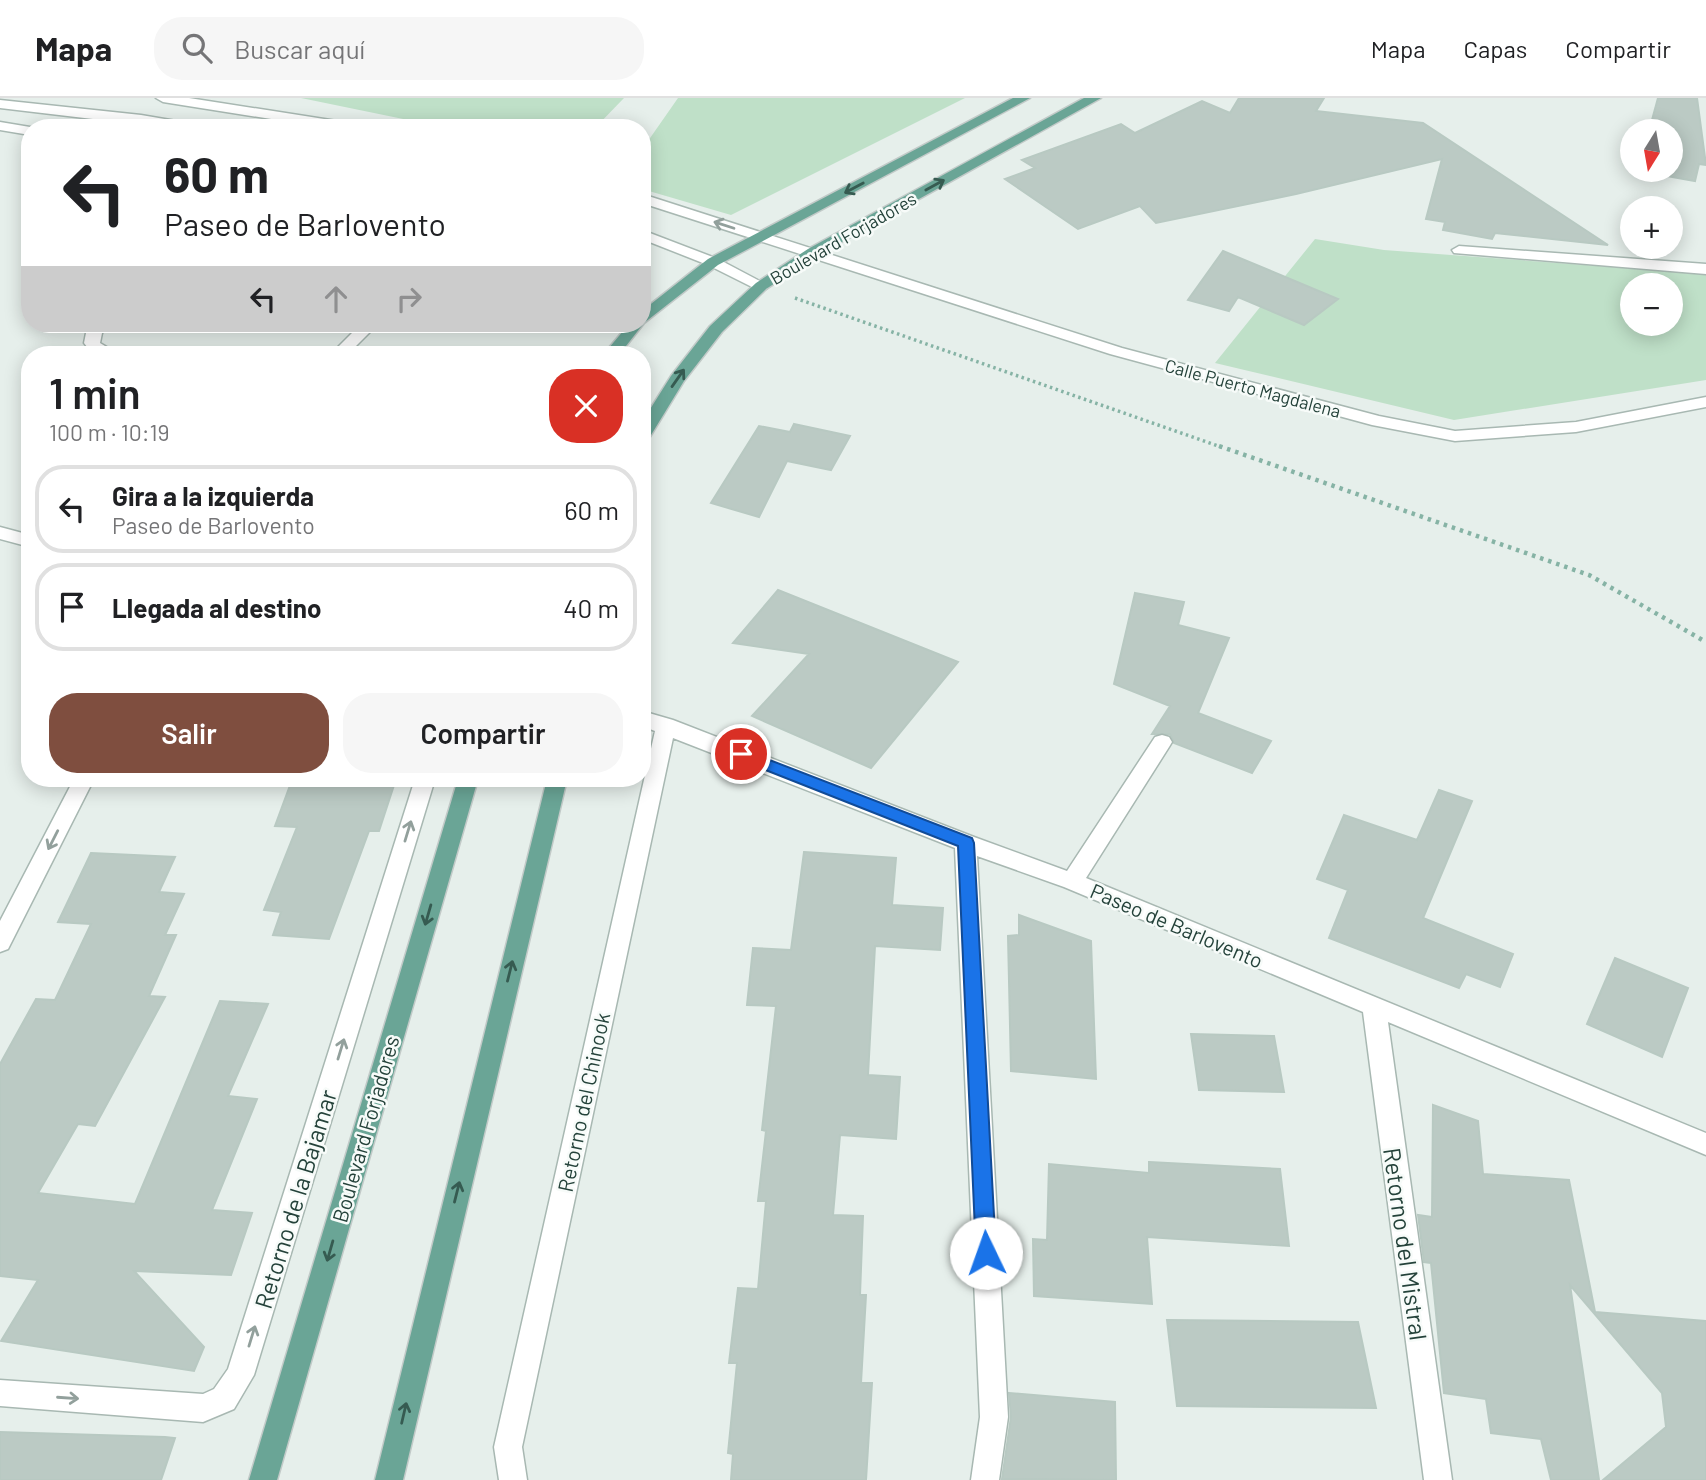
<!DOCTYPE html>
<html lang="es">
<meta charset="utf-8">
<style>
:root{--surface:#fff;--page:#f6f6f6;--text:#202124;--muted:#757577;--line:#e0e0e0;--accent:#7f4e3f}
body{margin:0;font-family:Barlow,sans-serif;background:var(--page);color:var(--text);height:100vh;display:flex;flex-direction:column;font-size:26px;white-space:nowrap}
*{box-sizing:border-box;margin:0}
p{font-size:23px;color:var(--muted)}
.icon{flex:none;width:38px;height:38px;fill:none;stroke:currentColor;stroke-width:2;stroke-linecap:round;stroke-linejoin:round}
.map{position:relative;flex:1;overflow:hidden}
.details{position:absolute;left:21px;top:248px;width:630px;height:441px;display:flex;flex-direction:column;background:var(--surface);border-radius:28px;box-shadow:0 4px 18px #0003}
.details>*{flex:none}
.banner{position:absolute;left:21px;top:21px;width:630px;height:214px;border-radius:28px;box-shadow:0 4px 18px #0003;background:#fff;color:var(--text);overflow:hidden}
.needle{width:46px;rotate:191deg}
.controls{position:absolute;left:1620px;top:21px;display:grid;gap:14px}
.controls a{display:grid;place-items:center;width:63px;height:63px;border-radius:50%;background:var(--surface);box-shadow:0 4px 18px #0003;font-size:35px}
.pin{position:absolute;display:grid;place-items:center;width:60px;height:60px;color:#fff;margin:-30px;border:4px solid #fff;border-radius:50%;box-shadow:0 2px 7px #0007}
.me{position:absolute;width:77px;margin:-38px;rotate:357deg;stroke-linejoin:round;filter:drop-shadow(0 0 5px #0008)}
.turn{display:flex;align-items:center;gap:24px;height:147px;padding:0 28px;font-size:32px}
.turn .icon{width:91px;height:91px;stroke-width:2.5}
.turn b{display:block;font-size:49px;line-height:60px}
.lanes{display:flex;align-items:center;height:66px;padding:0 28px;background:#0003;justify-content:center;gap:35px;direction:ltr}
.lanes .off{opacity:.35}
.round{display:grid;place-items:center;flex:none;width:74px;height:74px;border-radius:28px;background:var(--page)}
.overview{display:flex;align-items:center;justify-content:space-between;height:119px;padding:0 28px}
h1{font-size:42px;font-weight:600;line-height:52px}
.action{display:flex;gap:14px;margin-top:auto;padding:14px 28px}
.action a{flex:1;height:80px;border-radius:28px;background:var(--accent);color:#fff;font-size:28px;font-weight:600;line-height:80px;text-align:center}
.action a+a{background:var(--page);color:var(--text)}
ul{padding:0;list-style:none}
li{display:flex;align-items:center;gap:21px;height:88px;margin:0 14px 10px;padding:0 14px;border:4px solid var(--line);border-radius:28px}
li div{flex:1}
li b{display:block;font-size:26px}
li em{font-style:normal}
header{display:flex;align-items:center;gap:42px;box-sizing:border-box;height:98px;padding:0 35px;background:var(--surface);border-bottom:2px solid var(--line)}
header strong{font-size:33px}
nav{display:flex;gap:38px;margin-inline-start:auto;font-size:24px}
.search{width:490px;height:63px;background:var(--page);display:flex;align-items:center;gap:18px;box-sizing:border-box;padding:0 24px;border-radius:28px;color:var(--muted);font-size:26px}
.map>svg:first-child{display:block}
.green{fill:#bfe0c8;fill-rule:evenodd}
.building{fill:#bbcac4;stroke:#b8c9c2;stroke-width:2}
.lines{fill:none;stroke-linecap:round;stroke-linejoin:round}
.minor-casing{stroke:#a8b8b2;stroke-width:3}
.major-casing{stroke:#c2cac8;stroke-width:3}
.path-far1{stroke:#86b3a5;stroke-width:3.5;stroke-dasharray:2.5 3.5;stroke-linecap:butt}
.path{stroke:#86b3a5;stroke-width:4.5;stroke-dasharray:3.5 5;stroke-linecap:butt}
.minor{fill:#fff;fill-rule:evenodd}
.major{fill:#6aa596;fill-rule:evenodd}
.oneway{stroke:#365b51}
.oneway2{stroke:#92a09c}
.route{fill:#1a73e8;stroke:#114b97;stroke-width:2}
.labels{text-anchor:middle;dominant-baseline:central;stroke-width:5;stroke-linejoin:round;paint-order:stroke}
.far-street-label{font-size:18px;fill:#24423a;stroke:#f7fbf9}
.street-label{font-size:21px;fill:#24423a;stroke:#f7fbf9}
.near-street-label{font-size:24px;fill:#24423a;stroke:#f7fbf9}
</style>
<header>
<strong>Mapa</strong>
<div class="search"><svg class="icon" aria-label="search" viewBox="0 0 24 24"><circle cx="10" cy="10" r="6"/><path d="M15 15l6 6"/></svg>Buscar aquí</div>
<nav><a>Mapa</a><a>Capas</a><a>Compartir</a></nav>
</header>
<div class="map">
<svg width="1706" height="1382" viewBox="0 0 1706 1382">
<rect width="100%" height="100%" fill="#e6efeb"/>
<!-- green -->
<path class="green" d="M 301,0 L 624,0 L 595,30 L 447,30 Z
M 678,0 L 965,0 L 731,117 L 642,91 L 642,44 L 648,43 Z
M 1315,141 L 1384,152 L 1706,176 L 1706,282 L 1454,322 L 1215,265 ZM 1633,187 L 1671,187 L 1671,226 L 1633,226 Z"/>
<!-- building -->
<path class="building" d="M 1239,0 L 1324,0 L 1316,13 L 1423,25 L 1608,147 L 1495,135 L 1492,141 L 1443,132 L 1445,124 L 1426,121 L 1442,61 L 1296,96 L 1156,125 L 1140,108 L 1078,131 L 1005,81 L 1035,70 L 1022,62 L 1121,26 L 1135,35 L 1202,3 L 1230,15 Z
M 1658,0 L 1697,0 L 1706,67 L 1699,66 L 1695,83 L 1639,73 L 1671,72 L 1671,33 L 1649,33 Z
M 1223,153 L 1338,201 L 1304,227 L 1238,199 L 1229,213 L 1188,202 Z
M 794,326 L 850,338 L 831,372 L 787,363 L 759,419 L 711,405 L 759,328 L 790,334 Z
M 778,492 L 958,564 L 871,670 L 752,618 L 809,556 L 733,545 Z
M 1135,495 L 1184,504 L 1178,527 L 1229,540 L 1198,615 L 1271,643 L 1252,675 L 1174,645 L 1170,636 L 1152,636 L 1170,608 L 1114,586 Z
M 353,681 L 396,681 L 379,733 L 369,733 L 329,841 L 273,837 L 281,814 L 264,812 L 297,729 L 275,728 L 292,682 L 352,684 Z
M 1439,692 L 1472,703 L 1423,820 L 1513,856 L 1500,889 L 1466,876 L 1459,890 L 1329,840 L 1348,792 L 1317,781 L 1344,717 L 1417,742 Z
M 804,754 L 896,760 L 892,807 L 943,810 L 940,852 L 875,848 L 868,977 L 900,979 L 896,1041 L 840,1037 L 833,1117 L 863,1118 L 860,1197 L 866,1197 L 861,1285 L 872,1285 L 866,1382 L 731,1382 L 733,1356 L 728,1355 L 737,1265 L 729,1265 L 738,1190 L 758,1191 L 766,1103 L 758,1103 L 766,1033 L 762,1032 L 776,908 L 747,907 L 753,850 L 791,852 Z
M 91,755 L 175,759 L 159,794 L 184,796 L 165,837 L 176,837 L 149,898 L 165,899 L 95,1028 L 78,1026 L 38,1095 L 135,1106 L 220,903 L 268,906 L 228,998 L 257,1001 L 212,1112 L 252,1115 L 231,1177 L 134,1173 L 204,1249 L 194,1273 L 1,1243 L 38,1182 L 0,1178 L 0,966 L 36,901 L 55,902 L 91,826 L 58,824 Z
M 1019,817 L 1091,843 L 1096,981 L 1011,973 L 1008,838 L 1019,837 Z
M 1615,860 L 1688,890 L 1662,959 L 1587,926 Z
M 1191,936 L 1274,938 L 1284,994 L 1199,992 Z
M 1433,1007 L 1478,1023 L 1483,1076 L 1569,1082 L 1595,1214 L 1706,1223 L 1706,1382 L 1603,1382 L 1666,1329 L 1662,1295 L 1570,1187 L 1599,1382 L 1551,1382 L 1541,1341 L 1491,1335 L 1486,1301 L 1444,1295 L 1431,1165 L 1424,1164 L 1418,1117 L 1432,1119 Z
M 1149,1064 L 1280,1071 L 1289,1148 L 1147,1139 L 1152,1206 L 1034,1198 L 1033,1141 L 1047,1142 L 1049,1066 L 1149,1075 Z
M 1167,1222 L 1358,1224 L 1376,1310 L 1177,1308 Z
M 1009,1295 L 1115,1304 L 1116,1382 L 1002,1381 L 1011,1319 Z
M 0,1334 L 165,1339 L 175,1340 L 161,1382 L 0,1382 Z"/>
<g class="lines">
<defs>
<path id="minor" d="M 156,0 L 189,0 L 356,26 L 363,30 L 328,30 L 163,4 Z
M 0,2 L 141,17 L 194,26 L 201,30 L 169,30 L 0,10 Z
M 0,24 L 30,29 L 33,30 L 30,30 L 30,37 L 0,32 Z
M 642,96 L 1122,250 L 1379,318 L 1455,333 L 1576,324 L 1706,299 L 1706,309 L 1576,334 L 1455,343 L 1372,327 L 1110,256 L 642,105 Z
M 642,132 L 718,161 L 769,188 L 766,191 L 756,191 L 708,167 L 642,141 Z
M 1459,148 L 1706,166 L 1706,176 L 1454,155 L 1452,152 Z
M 93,226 L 109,226 L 102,235 L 100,245 L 120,257 C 104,257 94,259 84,245 L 86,235 Z
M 361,226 L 378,226 L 347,257 L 330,257 Z
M 0,429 L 30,437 L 30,449 L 0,441 Z
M 642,613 L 673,622 L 974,739 L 1067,773 L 1155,639 L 1162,637 L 1169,639 L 1172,644 L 1169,649 L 1086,780 L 1706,1035 L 1706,1057 L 1388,924 L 1452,1382 L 1424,1382 L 1363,914 L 1064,789 L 977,758 L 1008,1319 L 999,1382 L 971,1382 L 980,1319 L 955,750 L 673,640 L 522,1349 L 527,1382 L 499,1382 L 494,1349 L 655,633 L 642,628 Z
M 74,681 L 94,681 L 8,851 L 0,854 L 0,823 Z
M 415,681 L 435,681 L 254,1277 L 234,1311 L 203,1324 L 0,1308 L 0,1282 L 203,1296 L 214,1291 L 228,1271 Z"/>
<path id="major" d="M 1013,0 L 1030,0 L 718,167 L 644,225 L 619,257 L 603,257 L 629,226 L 642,226 L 642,213 L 708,161 Z
M 1084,0 L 1101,0 L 818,157 L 766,191 L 722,234 L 684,283 L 648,342 L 642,343 L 642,324 L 671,278 L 710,228 L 756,185 L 808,151 Z
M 458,681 L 478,681 L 277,1382 L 249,1382 Z
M 547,681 L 567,681 L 403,1382 L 375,1382 Z"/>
</defs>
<!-- minor casing -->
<use href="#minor" class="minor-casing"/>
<!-- major casing -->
<use href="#major" class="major-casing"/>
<!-- path-far1 -->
<path class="path-far1" d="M 795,200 L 1224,350"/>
<!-- path -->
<path class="path" d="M 1219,348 L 1589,477 L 1706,544"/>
<!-- minor -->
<use href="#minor" class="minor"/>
<!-- major -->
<use href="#major" class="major"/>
</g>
<!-- one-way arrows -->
<defs><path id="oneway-shaft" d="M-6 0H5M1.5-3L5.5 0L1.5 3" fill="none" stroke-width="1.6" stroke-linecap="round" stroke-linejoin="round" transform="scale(1.75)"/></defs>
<g class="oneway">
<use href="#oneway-shaft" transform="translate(935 87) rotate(-29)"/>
<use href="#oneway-shaft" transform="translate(854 90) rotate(152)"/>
<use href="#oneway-shaft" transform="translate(678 280) rotate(-55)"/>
<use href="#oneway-shaft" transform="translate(428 817) rotate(106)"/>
<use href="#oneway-shaft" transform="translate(510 873) rotate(-76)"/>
<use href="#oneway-shaft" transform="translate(457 1094) rotate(-76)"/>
<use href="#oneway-shaft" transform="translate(330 1153) rotate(106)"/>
<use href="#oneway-shaft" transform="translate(404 1315) rotate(-77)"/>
</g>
<g class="oneway2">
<use href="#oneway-shaft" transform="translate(724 127) rotate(-162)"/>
<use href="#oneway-shaft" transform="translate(408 733) rotate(-73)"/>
<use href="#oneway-shaft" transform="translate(53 742) rotate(117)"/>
<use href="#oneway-shaft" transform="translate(341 951) rotate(-73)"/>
<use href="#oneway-shaft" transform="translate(252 1238) rotate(-73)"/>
<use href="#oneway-shaft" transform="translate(68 1300) rotate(4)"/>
</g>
<!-- route -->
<path class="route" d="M 741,651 L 972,740 L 974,745 L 996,1155 L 993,1161 L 986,1164 L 979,1161 L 976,1155 L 958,748 L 735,660 L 733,656 Z"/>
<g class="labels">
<!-- far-street labels -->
<g class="far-street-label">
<text transform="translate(843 140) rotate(-30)">Boulevard Forjadores</text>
<text transform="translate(1253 290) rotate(15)">Calle Puerto Magdalena</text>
</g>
<!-- street labels -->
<g class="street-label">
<text transform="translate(1177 827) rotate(23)">Paseo de Barlovento</text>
<text transform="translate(583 1004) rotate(-78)">Retorno del Chinook</text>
<text transform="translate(365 1031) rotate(-74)">Boulevard Forjadores</text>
</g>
<!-- near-street labels -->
<g class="near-street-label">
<text transform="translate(295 1101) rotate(-73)">Retorno de la Bajamar</text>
<text transform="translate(1406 1146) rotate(82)">Retorno del Mistral</text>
</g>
</g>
</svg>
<div class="controls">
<a><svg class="needle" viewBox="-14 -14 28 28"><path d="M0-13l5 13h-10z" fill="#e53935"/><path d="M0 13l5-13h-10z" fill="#757577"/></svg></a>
<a>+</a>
<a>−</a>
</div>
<div class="pin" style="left:741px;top:656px;background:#d93025"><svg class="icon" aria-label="arrive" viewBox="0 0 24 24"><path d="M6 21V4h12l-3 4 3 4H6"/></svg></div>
<svg class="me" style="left:986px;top:1155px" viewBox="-20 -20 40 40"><circle r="19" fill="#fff"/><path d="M0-13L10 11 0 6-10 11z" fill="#1a73e8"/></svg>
<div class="banner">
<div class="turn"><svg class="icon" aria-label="left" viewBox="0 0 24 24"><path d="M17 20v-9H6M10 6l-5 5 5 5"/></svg><div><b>60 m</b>Paseo de Barlovento</div></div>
<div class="lanes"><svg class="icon" aria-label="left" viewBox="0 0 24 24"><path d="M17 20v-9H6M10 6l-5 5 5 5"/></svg><svg class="icon off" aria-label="ahead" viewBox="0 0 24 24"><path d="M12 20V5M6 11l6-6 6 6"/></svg><svg class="icon off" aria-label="right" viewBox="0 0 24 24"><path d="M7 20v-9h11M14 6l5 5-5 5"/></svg></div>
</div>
<section class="details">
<div class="overview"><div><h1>1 min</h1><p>100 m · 10:19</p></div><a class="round" style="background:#d93025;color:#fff"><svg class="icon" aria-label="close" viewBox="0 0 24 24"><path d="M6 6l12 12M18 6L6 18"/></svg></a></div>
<ul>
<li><svg class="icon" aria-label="left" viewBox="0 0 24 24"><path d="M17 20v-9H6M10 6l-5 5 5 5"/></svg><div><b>Gira a la izquierda</b><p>Paseo de Barlovento</p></div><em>60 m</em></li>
<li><svg class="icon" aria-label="arrive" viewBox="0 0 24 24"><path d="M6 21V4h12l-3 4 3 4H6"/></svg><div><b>Llegada al destino</b></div><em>40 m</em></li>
</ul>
<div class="action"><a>Salir</a><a>Compartir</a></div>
</section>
</div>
